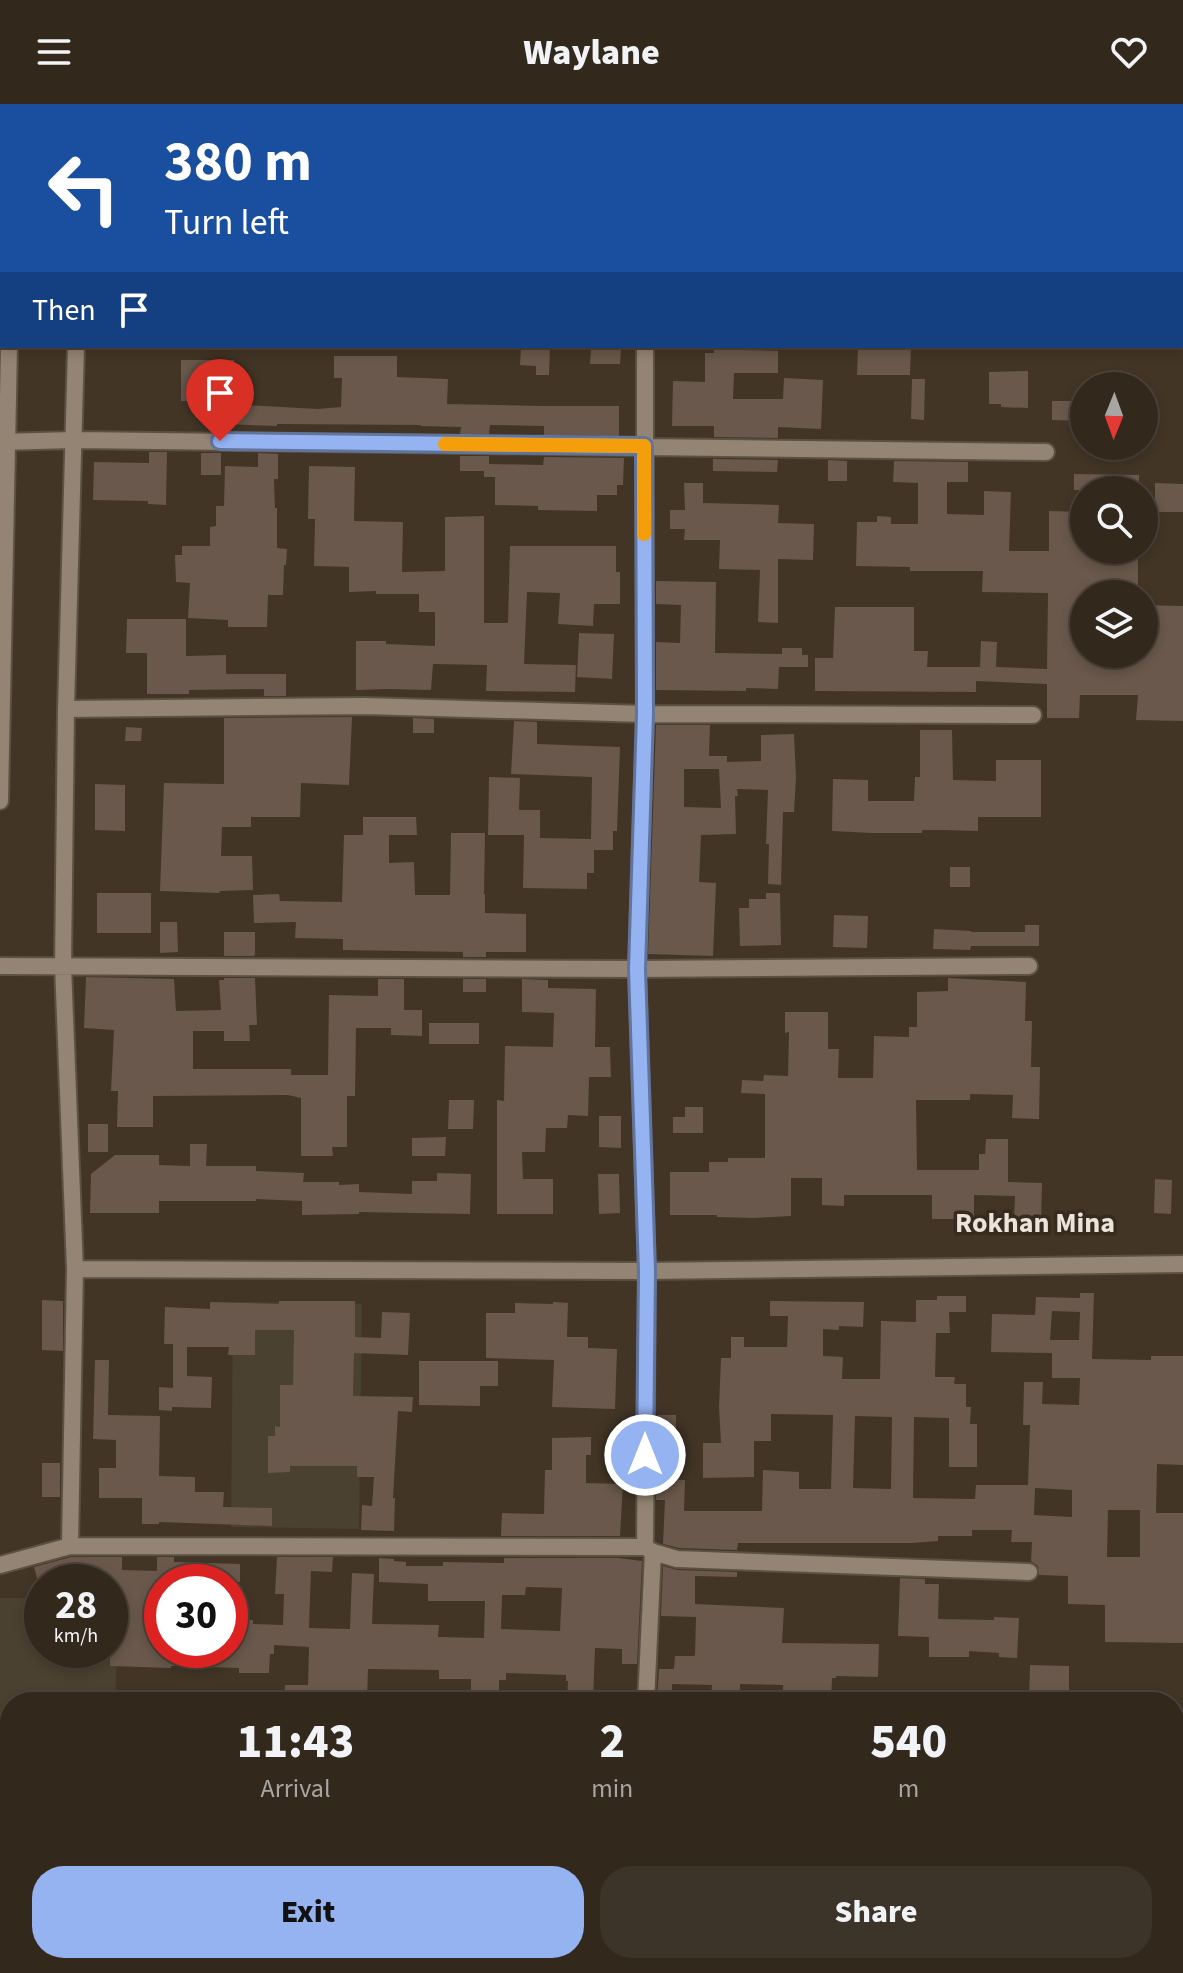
<!DOCTYPE html>
<style>
:root{--surface:#32281c;--page:#3d3429;--text:#f1f3f6;--muted:#a8a6a3;--line:#4d443b;--accent:#95b2f1}
body{margin:0;font-family:"Source Sans 3",sans-serif;background:var(--page);color:var(--text);height:100vh;display:flex;flex-direction:column;font-size:30px;white-space:nowrap}
*{box-sizing:border-box;margin:0}
p{font-size:26px;color:var(--muted)}
.icon{flex:none;width:44px;height:44px;fill:none;stroke:currentColor;stroke-width:2;stroke-linecap:round;stroke-linejoin:round}
.map{position:relative;flex:1;overflow:hidden}
.sheet{position:absolute;left:0px;top:1588px;width:1184px;height:282px;display:flex;flex-direction:column;background:var(--surface);border-radius:32px 32px 0 0;box-shadow:0 4px 12px #0003,0 0 0 2px var(--line)}
.sheet>*{flex:none}
.top-card{position:absolute;left:0px;top:0px;width:1184px;height:244px;box-shadow:0 4px 12px #0003,0 0 0 2px var(--line);background:#1a4fa0;color:#fff;overflow:hidden}
.needle{width:52px;rotate:181deg}
.buttons{position:absolute;left:1070px;top:268px;display:grid;gap:16px}
.buttons a{display:grid;place-items:center;width:88px;height:88px;border-radius:50%;background:var(--surface);box-shadow:0 4px 12px #0003,0 0 0 2px var(--line);font-size:40px}
.speed{position:absolute;left:24px;top:1460px;display:flex;gap:16px;font-size:40px;font-weight:700;text-align:center}
.speed>*{display:grid;place-content:center;width:104px;height:104px;border-radius:50%;background:var(--surface);box-shadow:0 4px 12px #0003,0 0 0 2px var(--line);line-height:1}
.speed small{font-size:20px;font-weight:400}
.speed .limit{border:12px solid #d22;background:#fff;color:#111}
.pin{position:absolute;display:grid;place-items:center;width:68px;height:68px;color:#fff;margin:-82px -34px;border-radius:50% 50% 50% 0;rotate:-45deg;box-shadow:0 0 8px #0007}
.pin .icon{rotate:45deg}
.me{position:absolute;width:88px;margin:-44px;rotate:0deg;stroke-linejoin:round;filter:drop-shadow(0 0 6px #0008)}
.turn{display:flex;align-items:center;gap:28px;height:168px;padding:0 32px;font-size:36px}
.turn .icon{width:104px;height:104px;stroke-width:2.5}
.turn b{display:block;font-size:56px;line-height:68px}
.then{display:flex;align-items:center;height:76px;padding:0 32px;background:#0003;gap:16px;font-size:30px}
.eta{display:flex;justify-content:space-evenly;align-items:center;height:136px;text-align:center}
.eta b{font-size:48px;font-weight:800;line-height:56px}
.button{display:flex;gap:16px;margin-top:auto;padding:16px 32px}
.button a{flex:1;height:92px;border-radius:32px;background:var(--accent);color:#111;font-size:32px;font-weight:800;line-height:92px;text-align:center}
.button a+a{background:var(--page);color:var(--text)}
header{display:flex;justify-content:space-between;align-items:center;height:104px;padding:0 32px;background:var(--surface);font-size:36px;font-weight:800}
.map>svg:first-child{display:block}
.commercial{fill:#4b4130}
.green{fill:#426150}
.building{fill:#69584b;fill-rule:evenodd}
.lines{fill:none;stroke-linecap:round;stroke-linejoin:round}
.minor-casing{stroke:#5b5143;stroke-width:20}
.minor{stroke:#938473;stroke-width:16}
.route-casing{stroke:#61749d;stroke-width:20}
.route{stroke:#95b2f1;stroke-width:14}
.slow{stroke:#f59e0b;stroke-width:14}
.labels{text-anchor:middle;dominant-baseline:central;stroke-width:7;stroke-linejoin:round;paint-order:stroke}
.quarter-label{font-size:28px;font-weight:bold;fill:#ece4db;stroke:#372b1d}
</style>
<header><svg class="icon" aria-label="menu" viewBox="0 0 24 24"><path d="M4 6h16M4 12h16M4 18h16"/></svg>Waylane<svg class="icon" aria-label="heart" viewBox="0 0 24 24"><path d="M12 20l-8-8c-3-5 5-10 8-4 3-6 11-1 8 4z"/></svg></header>
<div class="map">
<svg width="1183" height="1869" viewBox="0 0 1183 1869">
<rect width="100%" height="100%" fill="#423526"/>
<!-- commercial -->
<path class="commercial" d="M 233,1198 L 362,1200 L 359,1425 L 231,1423 Z
M 0,1494 L 42,1494 L 42,1546 L 110,1546 L 119,1495 L 115,1598 L 10,1598 L 10,1860 L 106,1860 L 106,1869 L 0,1869 Z"/>
<!-- green -->
<path class="green" d="M 1174,1617 L 1183,1617 L 1183,1743 L 1174,1743 Z
M 486,1860 L 622,1860 L 622,1869 L 486,1869 Z"/>
<!-- building -->
<path class="building" d="M 521,242 L 550,242 L 549,271 L 536,271 L 536,262 L 520,261 Z
M 714,242 L 741,242 L 741,246 L 778,247 L 778,269 L 734,269 L 733,295 L 783,295 L 784,274 L 823,276 L 821,325 L 778,323 L 778,334 L 714,333 L 714,322 L 672,322 L 673,277 L 705,278 L 705,249 L 714,249 Z
M 858,242 L 911,242 L 910,271 L 857,271 Z
M 591,245 L 621,246 L 620,260 L 590,260 Z
M 334,252 L 397,252 L 397,273 L 448,275 L 447,300 L 543,302 L 619,302 L 619,332 L 544,331 L 544,322 L 490,321 L 489,330 L 460,330 L 461,323 L 421,322 L 421,321 L 277,320 L 277,322 L 224,320 L 224,298 L 181,297 L 181,256 L 234,256 L 234,286 L 244,287 L 244,301 L 318,305 L 341,303 L 342,274 L 334,274 Z
M 1028,267 L 1028,304 L 1001,303 L 1001,300 L 989,300 L 989,268 Z
M 912,275 L 925,275 L 924,316 L 911,315 Z
M 1052,297 L 1084,297 L 1084,317 L 1052,316 Z
M 149,348 L 167,348 L 166,401 L 148,400 L 148,397 L 93,396 L 94,358 L 149,359 Z
M 201,349 L 221,349 L 221,371 L 201,371 Z
M 258,349 L 278,350 L 278,375 L 274,375 L 275,404 L 277,404 L 277,444 L 287,445 L 286,461 L 284,461 L 283,491 L 268,491 L 267,523 L 228,523 L 228,516 L 188,514 L 190,479 L 176,478 L 175,451 L 182,451 L 182,442 L 210,442 L 210,423 L 216,422 L 216,402 L 224,402 L 225,362 L 258,363 Z
M 460,352 L 489,352 L 489,360 L 543,361 L 544,353 L 624,354 L 623,381 L 617,381 L 617,391 L 597,391 L 597,407 L 538,406 L 538,402 L 495,401 L 495,373 L 484,373 L 484,367 L 460,367 Z
M 713,355 L 778,356 L 777,368 L 713,367 Z
M 828,356 L 847,357 L 847,377 L 828,377 Z
M 894,357 L 968,358 L 968,378 L 947,378 L 947,410 L 984,411 L 984,387 L 1011,388 L 1009,447 L 1049,447 L 1049,407 L 1084,408 L 1084,446 L 1138,446 L 1138,490 L 1084,490 L 1084,550 L 1144,550 L 1144,501 L 1183,502 L 1183,617 L 1136,616 L 1138,591 L 1080,591 L 1079,614 L 1047,614 L 1047,580 L 976,577 L 976,588 L 815,587 L 815,554 L 833,554 L 835,503 L 914,503 L 914,547 L 928,547 L 927,563 L 980,563 L 981,537 L 997,538 L 996,563 L 1047,565 L 1048,489 L 982,488 L 983,467 L 910,467 L 910,463 L 856,462 L 857,418 L 877,418 L 877,412 L 891,413 L 891,420 L 918,420 L 918,379 L 893,378 Z
M 309,362 L 355,363 L 354,417 L 403,418 L 402,468 L 445,467 L 445,413 L 484,412 L 484,519 L 508,519 L 510,442 L 616,442 L 616,468 L 620,468 L 620,500 L 594,500 L 593,522 L 558,520 L 560,489 L 527,488 L 524,560 L 576,561 L 575,588 L 486,587 L 487,561 L 433,560 L 431,586 L 387,585 L 356,586 L 356,537 L 386,537 L 386,540 L 435,542 L 435,508 L 419,508 L 419,490 L 376,490 L 376,487 L 349,488 L 349,463 L 314,462 L 315,415 L 308,415 Z
M 1074,370 L 1139,371 L 1139,386 L 1074,386 Z
M 684,379 L 703,379 L 703,399 L 779,401 L 778,419 L 814,420 L 813,456 L 778,455 L 778,519 L 758,518 L 760,466 L 719,465 L 720,436 L 684,436 L 685,425 L 670,425 L 670,406 L 685,406 Z
M 1155,379 L 1183,380 L 1183,408 L 1155,408 Z
M 656,477 L 716,478 L 715,549 L 782,550 L 782,544 L 802,544 L 802,551 L 808,551 L 808,563 L 779,563 L 778,585 L 746,584 L 746,587 L 656,586 L 656,538 L 680,539 L 681,501 L 656,500 Z
M 127,515 L 186,515 L 186,552 L 226,551 L 226,570 L 286,570 L 286,592 L 264,592 L 264,585 L 189,586 L 189,590 L 147,590 L 147,549 L 126,549 Z
M 579,529 L 614,530 L 612,575 L 577,573 Z
M 352,613 L 349,681 L 301,679 L 300,713 L 251,713 L 251,723 L 222,723 L 221,752 L 252,752 L 253,786 L 220,787 L 219,789 L 160,787 L 164,679 L 224,680 L 224,614 Z
M 413,614 L 434,615 L 434,629 L 413,629 Z
M 514,617 L 537,618 L 537,640 L 620,643 L 617,727 L 613,727 L 613,746 L 594,746 L 594,769 L 587,769 L 587,785 L 523,784 L 524,731 L 488,731 L 489,673 L 520,674 L 519,706 L 540,706 L 540,734 L 591,735 L 592,673 L 511,670 Z
M 656,621 L 710,621 L 709,652 L 727,652 L 727,658 L 761,657 L 761,631 L 794,630 L 796,673 L 794,708 L 783,708 L 781,781 L 768,780 L 769,740 L 766,740 L 768,686 L 737,685 L 738,692 L 735,692 L 736,730 L 701,731 L 699,778 L 716,779 L 713,852 L 648,850 ZM 684,665 L 719,665 L 721,704 L 684,703 Z
M 126,623 L 142,624 L 141,637 L 125,637 Z
M 920,626 L 952,626 L 953,676 L 996,677 L 996,656 L 1041,656 L 1041,713 L 978,713 L 978,727 L 944,726 L 922,726 L 922,729 L 872,729 L 832,727 L 833,675 L 868,676 L 868,697 L 914,697 L 915,673 L 920,673 Z
M 95,680 L 125,681 L 125,727 L 95,726 Z
M 363,713 L 416,713 L 417,731 L 389,731 L 389,759 L 414,758 L 415,791 L 450,791 L 451,729 L 485,729 L 484,790 L 485,790 L 485,809 L 526,810 L 526,848 L 486,848 L 486,853 L 463,853 L 463,848 L 343,846 L 343,835 L 295,834 L 296,818 L 254,819 L 253,791 L 279,790 L 280,797 L 342,798 L 344,731 L 363,731 Z
M 950,763 L 970,763 L 970,783 L 950,783 Z
M 97,789 L 151,789 L 151,829 L 97,829 Z
M 766,789 L 780,789 L 781,841 L 740,842 L 739,804 L 749,804 L 749,795 L 766,795 Z
M 834,811 L 868,812 L 867,844 L 833,843 Z
M 160,818 L 177,818 L 178,848 L 160,849 Z
M 1025,821 L 1039,821 L 1039,842 L 971,842 L 970,846 L 933,845 L 934,825 L 971,827 L 971,828 L 1025,828 Z
M 224,828 L 255,828 L 255,850 L 254,852 L 224,852 Z
M 86,873 L 174,875 L 176,907 L 221,906 L 219,876 L 224,876 L 224,874 L 255,874 L 257,921 L 249,921 L 250,937 L 224,937 L 224,927 L 193,927 L 193,965 L 291,965 L 291,971 L 328,971 L 329,891 L 378,892 L 378,875 L 404,875 L 404,906 L 422,906 L 422,932 L 391,931 L 391,924 L 356,924 L 355,992 L 347,992 L 347,1043 L 332,1043 L 333,1052 L 301,1052 L 301,994 L 288,991 L 153,992 L 153,1023 L 117,1023 L 118,987 L 111,987 L 114,926 L 84,924 Z
M 948,874 L 1026,878 L 1025,917 L 1032,917 L 1031,963 L 1040,963 L 1039,1015 L 1012,1014 L 1013,991 L 970,990 L 970,996 L 916,996 L 917,1066 L 979,1066 L 979,1050 L 985,1050 L 986,1035 L 1008,1035 L 1008,1078 L 1042,1079 L 1041,1120 L 1014,1119 L 1015,1092 L 974,1091 L 974,1115 L 932,1115 L 932,1091 L 844,1091 L 844,1102 L 822,1101 L 822,1074 L 791,1074 L 791,1112 L 753,1114 L 717,1113 L 717,1111 L 670,1111 L 670,1068 L 709,1068 L 709,1058 L 728,1058 L 728,1054 L 765,1054 L 765,990 L 741,989 L 742,976 L 763,977 L 764,971 L 788,972 L 789,928 L 785,929 L 785,908 L 828,908 L 828,945 L 839,945 L 838,974 L 873,974 L 874,932 L 909,933 L 909,923 L 917,923 L 917,888 L 948,887 Z
M 463,875 L 486,875 L 486,888 L 463,888 Z
M 522,875 L 548,876 L 548,884 L 596,885 L 595,943 L 610,943 L 611,973 L 589,973 L 588,1012 L 568,1011 L 567,1024 L 546,1024 L 545,1048 L 522,1048 L 523,1075 L 553,1075 L 553,1110 L 497,1110 L 497,996 L 504,997 L 505,942 L 553,943 L 554,909 L 522,908 Z
M 429,919 L 479,919 L 479,940 L 429,940 Z
M 449,996 L 474,996 L 473,1025 L 448,1025 Z
M 685,1003 L 703,1003 L 703,1029 L 673,1029 L 673,1013 L 685,1013 Z
M 599,1012 L 621,1012 L 621,1044 L 599,1043 Z
M 88,1020 L 108,1020 L 108,1048 L 88,1048 Z
M 446,1033 L 445,1052 L 412,1052 L 412,1034 Z
M 190,1040 L 207,1040 L 206,1062 L 256,1062 L 256,1067 L 304,1069 L 303,1078 L 339,1078 L 339,1081 L 359,1080 L 359,1088 L 412,1090 L 412,1077 L 437,1077 L 437,1069 L 471,1070 L 470,1110 L 359,1108 L 359,1110 L 302,1111 L 302,1097 L 256,1095 L 256,1097 L 159,1097 L 159,1109 L 90,1109 L 91,1070 L 115,1051 L 159,1051 L 159,1061 L 190,1062 Z
M 598,1070 L 619,1070 L 620,1109 L 599,1110 Z
M 1155,1075 L 1172,1076 L 1171,1110 L 1154,1109 Z
M 1080,1189 L 1094,1189 L 1092,1255 L 1151,1256 L 1151,1252 L 1183,1252 L 1183,1361 L 1157,1360 L 1156,1409 L 1183,1409 L 1183,1539 L 1105,1538 L 1105,1501 L 1068,1500 L 1068,1472 L 1039,1471 L 1038,1462 L 1031,1457 L 1032,1438 L 1011,1438 L 1012,1426 L 972,1426 L 972,1432 L 938,1432 L 938,1437 L 913,1439 L 738,1439 L 737,1446 L 679,1444 L 663,1440 L 665,1396 L 656,1396 L 656,1375 L 685,1376 L 684,1407 L 762,1407 L 763,1366 L 799,1368 L 799,1385 L 831,1385 L 833,1311 L 771,1310 L 771,1337 L 754,1337 L 754,1373 L 703,1374 L 703,1339 L 721,1339 L 719,1303 L 721,1254 L 731,1254 L 731,1233 L 744,1233 L 744,1243 L 787,1243 L 788,1212 L 770,1212 L 770,1197 L 864,1198 L 863,1223 L 839,1222 L 839,1226 L 823,1225 L 823,1252 L 843,1253 L 842,1275 L 880,1275 L 881,1217 L 916,1218 L 916,1196 L 937,1196 L 937,1192 L 966,1192 L 966,1208 L 949,1208 L 950,1229 L 936,1229 L 935,1273 L 955,1273 L 954,1280 L 966,1280 L 966,1303 L 971,1303 L 970,1320 L 977,1320 L 977,1363 L 949,1363 L 949,1314 L 914,1313 L 913,1394 L 975,1395 L 976,1381 L 1028,1381 L 1030,1321 L 1023,1321 L 1024,1278 L 1043,1278 L 1042,1300 L 1079,1301 L 1080,1274 L 1052,1274 L 1052,1249 L 991,1248 L 992,1210 L 1035,1211 L 1036,1193 L 1080,1194 ZM 1052,1207 L 1080,1208 L 1079,1236 L 1050,1236 ZM 855,1312 L 892,1313 L 891,1385 L 853,1384 ZM 1035,1384 L 1072,1386 L 1072,1413 L 1034,1411 ZM 1108,1406 L 1140,1406 L 1140,1453 L 1107,1453 Z
M 42,1196 L 63,1197 L 63,1247 L 42,1246 Z
M 279,1197 L 355,1197 L 355,1233 L 381,1234 L 382,1208 L 410,1209 L 408,1251 L 354,1249 L 353,1292 L 413,1293 L 412,1308 L 398,1307 L 393,1394 L 395,1394 L 394,1427 L 361,1426 L 362,1401 L 372,1402 L 374,1373 L 357,1373 L 357,1362 L 290,1362 L 290,1368 L 268,1369 L 268,1332 L 275,1332 L 275,1322 L 280,1323 L 280,1281 L 293,1281 L 294,1226 L 255,1226 L 255,1251 L 228,1251 L 229,1243 L 187,1243 L 187,1272 L 212,1273 L 211,1304 L 172,1303 L 172,1307 L 159,1306 L 159,1283 L 173,1284 L 173,1240 L 164,1240 L 165,1203 L 210,1205 L 210,1198 L 279,1200 Z
M 553,1198 L 568,1199 L 567,1233 L 588,1233 L 588,1244 L 617,1245 L 615,1305 L 552,1303 L 554,1256 L 486,1254 L 486,1209 L 515,1209 L 515,1199 L 553,1200 Z
M 95,1256 L 109,1256 L 108,1311 L 160,1312 L 159,1372 L 195,1373 L 195,1388 L 224,1388 L 223,1403 L 272,1404 L 272,1422 L 159,1418 L 159,1420 L 142,1420 L 142,1394 L 99,1394 L 99,1364 L 116,1364 L 116,1336 L 93,1335 Z
M 419,1257 L 498,1257 L 498,1282 L 480,1282 L 480,1302 L 419,1301 Z
M 657,1311 L 676,1311 L 676,1336 L 657,1336 Z
M 591,1333 L 591,1351 L 586,1351 L 586,1379 L 623,1380 L 620,1432 L 501,1432 L 502,1409 L 544,1410 L 545,1366 L 552,1366 L 552,1334 Z
M 42,1359 L 60,1359 L 60,1393 L 42,1393 Z
M 71,1453 L 122,1453 L 122,1466 L 157,1467 L 157,1453 L 174,1453 L 174,1458 L 240,1460 L 240,1478 L 162,1478 L 162,1546 L 230,1546 L 230,1516 L 253,1516 L 253,1520 L 283,1521 L 284,1490 L 275,1490 L 277,1453 L 333,1453 L 332,1468 L 311,1467 L 309,1524 L 350,1525 L 352,1469 L 374,1470 L 372,1520 L 439,1521 L 438,1533 L 484,1534 L 485,1497 L 428,1497 L 428,1480 L 379,1478 L 379,1454 L 394,1455 L 394,1457 L 406,1458 L 406,1462 L 443,1462 L 443,1458 L 504,1459 L 504,1454 L 619,1454 L 642,1457 L 637,1560 L 622,1560 L 622,1545 L 595,1544 L 593,1598 L 567,1598 L 568,1577 L 566,1577 L 566,1571 L 506,1569 L 506,1576 L 499,1576 L 499,1597 L 471,1598 L 471,1575 L 439,1575 L 439,1566 L 368,1565 L 367,1598 L 284,1598 L 285,1581 L 308,1581 L 309,1543 L 274,1541 L 274,1550 L 270,1550 L 269,1569 L 239,1569 L 239,1564 L 207,1563 L 207,1562 L 171,1562 L 171,1564 L 110,1562 L 110,1478 L 38,1478 L 34,1463 ZM 526,1483 L 562,1484 L 560,1527 L 501,1525 L 502,1491 L 525,1491 Z
M 663,1462 L 677,1466 L 737,1468 L 737,1473 L 695,1472 L 695,1500 L 784,1504 L 782,1539 L 879,1540 L 878,1573 L 836,1572 L 836,1574 L 832,1574 L 831,1598 L 783,1598 L 783,1581 L 740,1580 L 740,1595 L 711,1594 L 712,1581 L 672,1580 L 672,1598 L 657,1598 L 659,1565 L 674,1565 L 675,1552 L 694,1552 L 695,1551 L 696,1513 L 661,1512 Z
M 900,1474 L 925,1475 L 925,1480 L 939,1480 L 938,1515 L 994,1516 L 994,1513 L 1019,1514 L 1017,1554 L 999,1553 L 999,1549 L 969,1547 L 969,1553 L 929,1553 L 929,1533 L 898,1532 Z
M 1030,1561 L 1069,1562 L 1069,1598 L 1029,1598 Z"/>
<g class="lines">
<defs>
<path id="minor" d="M 16,2 L 16,0
M 0,73 L 2,73
M 1182,76 L 1183,76
M 645,242 L 645,610 L 637,865 L 647,1167 L 645,1443
M 0,338 L 74,336 L 1046,348
M 66,605 L 365,602 L 645,610 L 1033,611
M 0,697 L 9,242
M 0,862 L 637,865 L 1029,862
M 75,1165 L 647,1167 L 1183,1160
M 70,1442 L 75,1165 L 63,862 L 66,605 L 76,242
M 0,1461 L 70,1442 L 645,1443 L 653,1448 L 677,1455 L 1029,1468
M 646,1598 L 653,1448
M 1174,1840 L 1183,1840
M 633,1869 L 634,1860"/>
</defs>
<!-- minor casing -->
<use href="#minor" class="minor-casing"/>
<!-- minor -->
<use href="#minor" class="minor"/>
</g>
<g class="lines">
<defs>
<path id="route" d="M 220,337 L 644,342 L 645,610 L 637,865 L 647,1167 L 645,1351"/>
</defs>
<!-- route casing -->
<use href="#route" class="route-casing"/>
<!-- route -->
<use href="#route" class="route"/>
<!-- slow -->
<path class="slow" d="M 445,340 L 644,342 L 644,430"/>
</g>
<g class="labels">
<!-- quarter labels -->
<g class="quarter-label">
<text x="1035" y="1119">Rokhan Mina</text>
</g>
</g>
</svg>
<div class="buttons">
<a><svg class="needle" viewBox="-14 -14 28 28"><path d="M0-13l5 13h-10z" fill="#e53935"/><path d="M0 13l5-13h-10z" fill="#a8a6a3"/></svg></a>
<a><svg class="icon" aria-label="search" viewBox="0 0 24 24"><circle cx="10" cy="10" r="6"/><path d="M15 15l6 6"/></svg></a>
<a><svg class="icon" aria-label="layers" viewBox="0 0 24 24"><path d="M12 4l9 5-9 5-9-5zM3 14l9 5 9-5"/></svg></a>
</div>
<div class="speed"><div>28<small>km/h</small></div><div class="limit">30</div></div>
<div class="pin" style="left:220px;top:337px;background:#d93025"><svg class="icon" aria-label="arrive" viewBox="0 0 24 24"><path d="M6 21V4h12l-3 4 3 4H6"/></svg></div>
<svg class="me" style="left:645px;top:1351px" viewBox="-20 -20 40 40"><circle r="17" fill="#95b2f1" stroke="#fff" stroke-width="3"/><path d="M0-11L8 9 0 5-8 9z" fill="#fff"/></svg>
<div class="top-card">
<div class="turn"><svg class="icon" aria-label="left" viewBox="0 0 24 24"><path d="M17 20v-9H6M10 6l-5 5 5 5"/></svg><div><b>380 m</b>Turn left</div></div>
<div class="then">Then<svg class="icon" aria-label="arrive" viewBox="0 0 24 24"><path d="M6 21V4h12l-3 4 3 4H6"/></svg></div>
</div>
<section class="sheet">
<div class="eta">
<div><b>11:43</b><p>Arrival</p></div>
<div><b>2</b><p>min</p></div>
<div><b>540</b><p>m</p></div>
</div>
<div class="button"><a>Exit</a><a>Share</a></div>
</section>
</div>
